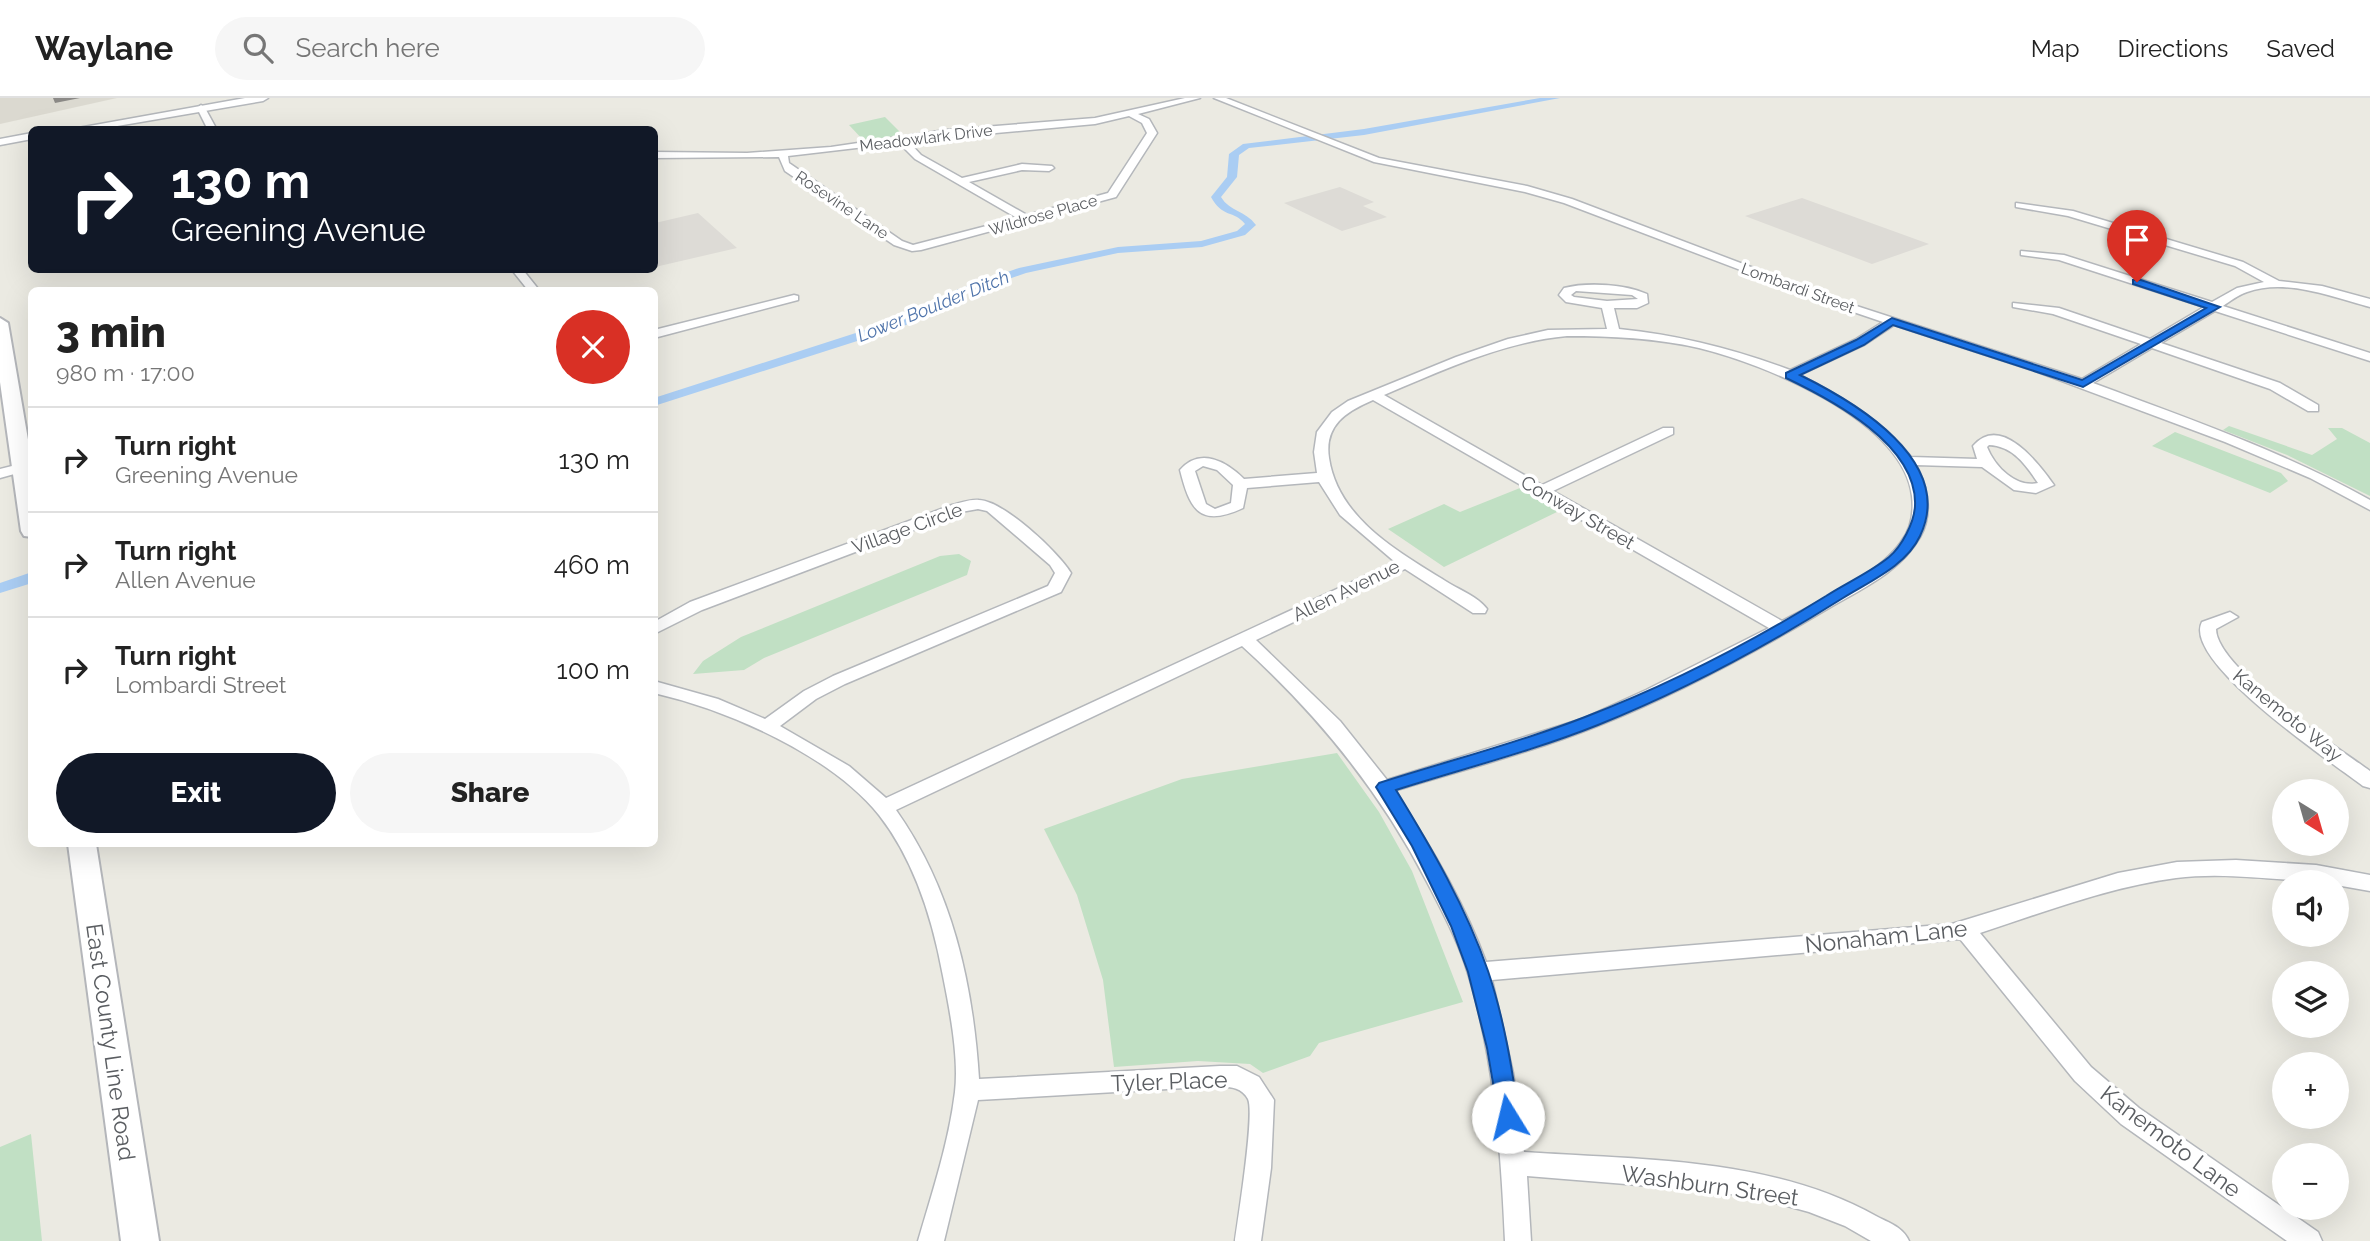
<!DOCTYPE html>
<meta charset="utf-8">
<style>
:root{--surface:#fff;--page:#f6f6f6;--text:#222;--muted:#767676;--line:#e0e0e0;--accent:#111827}
body{margin:0;font-family:Raleway,sans-serif;background:var(--page);color:var(--text);height:100vh;display:flex;flex-direction:column;font-size:26px;white-space:nowrap}
*{box-sizing:border-box;margin:0}
p{font-size:23px;color:var(--muted)}
.icon{flex:none;width:38px;height:38px;fill:none;stroke:currentColor;stroke-width:2;stroke-linecap:round;stroke-linejoin:round}
.map{position:relative;flex:1;overflow:hidden}
.panel{position:absolute;left:28px;top:189px;width:630px;height:560px;display:flex;flex-direction:column;background:var(--surface);border-radius:10px;box-shadow:0 7px 28px #0002}
.panel>*{flex:none}
.top-card{position:absolute;left:28px;top:28px;width:630px;height:147px;border-radius:10px;box-shadow:0 7px 28px #0002;background:#111827;color:#fff;overflow:hidden}
.needle{width:46px;rotate:143deg}
.tools{position:absolute;left:2272px;top:681px;display:grid;gap:14px}
.tools a{display:grid;place-items:center;width:77px;height:77px;border-radius:50%;background:var(--surface);box-shadow:0 7px 28px #0002;font-size:35px}
.pin{position:absolute;display:grid;place-items:center;width:60px;height:60px;color:#fff;margin:-72px -30px;border-radius:50% 50% 50% 0;rotate:-45deg;box-shadow:0 0 7px #0007}
.pin .icon{rotate:45deg}
.me{position:absolute;width:77px;margin:-38px;rotate:351deg;stroke-linejoin:round;filter:drop-shadow(0 0 5px #0008)}
.turn{display:flex;align-items:center;gap:24px;height:147px;padding:0 28px;font-size:32px}
.turn .icon{width:91px;height:91px;stroke-width:2.5}
.turn b{display:block;font-size:49px;line-height:60px}
.round{display:grid;place-items:center;flex:none;width:74px;height:74px;border-radius:37px;background:var(--page)}
.summary{display:flex;align-items:center;justify-content:space-between;height:119px;padding:0 28px}
h1{font-size:42px;font-weight:800;line-height:52px}
.action{display:flex;gap:14px;margin-top:auto;padding:14px 28px}
.action a{flex:1;height:80px;border-radius:42px;background:var(--accent);color:#fff;font-size:28px;font-weight:800;line-height:80px;text-align:center}
.action a+a{background:var(--page);color:var(--text)}
ul{padding:0;list-style:none}
li{display:flex;align-items:center;gap:21px;height:105px;padding:0 28px;border-top:2px solid var(--line)}
li div{flex:1}
li b{display:block;font-size:26px}
li em{font-style:normal}
header{display:flex;align-items:center;gap:42px;box-sizing:border-box;height:98px;padding:0 35px;background:var(--surface);border-bottom:2px solid var(--line)}
header strong{font-size:33px}
nav{display:flex;gap:38px;margin-inline-start:auto;font-size:24px}
.search{width:490px;height:63px;background:var(--page);display:flex;align-items:center;gap:18px;box-sizing:border-box;padding:0 24px;border-radius:38px;color:var(--muted);font-size:26px}
.map>svg:first-child{display:block}
.industrial{fill:#dddbd6}
.education{fill:#dbd9d0}
.green{fill:#c1e0c4}
.lines{fill:none;stroke-linecap:round;stroke-linejoin:round}
.canal{fill:#aacdf3;fill-rule:evenodd}
.minor-casing{stroke:#b4b7bb;stroke-width:3}
.tertiary-casing{stroke:#b4b7bb;stroke-width:3}
.secondary-casing{stroke:#b4b6ba;stroke-width:4}
.minor{fill:#fff;fill-rule:evenodd}
.tertiary{fill:#fff;fill-rule:evenodd}
.secondary{fill:#fff;fill-rule:evenodd}
.shaded-wall{fill:#8b8986}
.route{fill:#1a73e8;stroke:#114b97;stroke-width:2}
.labels{text-anchor:middle;dominant-baseline:central;stroke-width:7;stroke-linejoin:round;paint-order:stroke}
.far-street-label{font-size:16px;fill:#5a5d61;stroke:#fff}
.far-water-label{font-size:18px;font-style:italic;fill:#4e73aa;stroke:#fff}
.street-label{font-size:19px;fill:#5a5d61;stroke:#fff}
.near-street-label{font-size:23px;fill:#5a5d61;stroke:#fff}
</style>
<header>
<strong>Waylane</strong>
<div class="search"><svg class="icon" aria-label="search" viewBox="0 0 24 24"><circle cx="10" cy="10" r="6"/><path d="M15 15l6 6"/></svg>Search here</div>
<nav><a>Map</a><a>Directions</a><a>Saved</a></nav>
</header>
<div class="map">
<svg width="2370" height="1143" viewBox="0 0 2370 1143">
<rect width="100%" height="100%" fill="#ebeae2"/>
<!-- industrial -->
<path class="industrial" d="M 1340,89 L 1374,104 L 1363,108 L 1387,119 L 1342,133 L 1284,105 Z
M 1802,100 L 1929,146 L 1872,166 L 1745,118 Z
M 698,115 L 737,150 L 655,169 L 655,125 Z"/>
<!-- education -->
<path class="education" d="M 0,0 L 117,0 L 0,26 Z"/>
<!-- green -->
<path class="green" d="M 885,19 L 903,37 L 864,43 L 849,27 Z
M 2229,328 L 2312,357 L 2337,341 L 2328,330 L 2342,330 L 2370,345 L 2370,398 L 2287,357 L 2223,332 Z
M 2175,334 L 2281,375 L 2288,383 L 2270,395 L 2152,348 Z
M 1520,390 L 1559,413 L 1444,469 L 1388,431 L 1444,406 L 1460,414 Z
M 959,456 L 971,463 L 967,477 L 764,560 L 744,572 L 693,576 L 703,563 L 741,539 L 940,458 Z
M 1337,655 L 1379,714 L 1412,773 L 1463,904 L 1319,945 L 1310,958 L 1263,975 L 1250,966 L 1198,963 L 1114,969 L 1103,882 L 1077,797 L 1044,731 L 1182,681 Z
M 31,1036 L 42,1143 L 0,1143 L 0,1049 Z"/>
<g class="lines">
<!-- canal -->
<path class="canal" d="M 1540,0 L 1560,0 L 1364,37 L 1249,50 L 1239,57 L 1237,79 L 1221,99 C 1230,114 1245,112 1256,127 L 1245,137 L 1202,149 L 1118,155 L 1026,175 L 959,198 L 904,228 L 654,308 L 654,300 L 896,222 L 951,194 L 1019,170 L 1118,149 L 1201,143 L 1237,133 L 1245,126 C 1234,112 1222,120 1211,99 L 1227,79 L 1229,56 L 1243,46 L 1364,31 Z
M 32,474 L 32,485 L 0,495 L 0,485 Z"/>
<defs>
<path id="minor" d="M 1185,0 L 1200,0 L 1138,16 L 1149,21 L 1157,35 L 1116,99 L 921,152 L 912,153 L 894,147 L 785,73 L 779,59 L 654,60 L 654,54 L 747,55 L 831,49 L 946,32 L 1095,20 ZM 1129,18 L 1142,25 L 1147,35 L 1108,95 L 1027,117 L 969,84 L 1022,72 L 1049,73 L 1054,70 L 1052,68 L 1022,66 L 962,80 L 921,57 L 908,43 L 1095,26 ZM 899,45 L 915,61 L 1017,120 L 913,147 L 902,143 L 789,65 L 788,58 Z
M 1214,0 L 1226,0 L 1379,60 L 1527,88 L 1572,101 L 1838,202 L 2082,281 L 2141,246 L 2053,216 L 2013,209 L 2013,205 L 2059,210 L 2150,241 L 2204,209 L 2059,162 L 2021,157 L 2021,153 L 2064,157 L 2212,204 L 2237,190 L 2264,184 L 2235,168 L 2068,118 L 2016,109 L 2016,105 L 2073,113 L 2243,164 L 2279,183 L 2322,188 L 2370,201 L 2370,209 C 2332,199 2286,180 2247,194 C 2238,197 2230,203 2223,208 L 2370,255 L 2370,263 L 2215,213 L 2161,245 L 2280,285 L 2318,307 L 2318,313 L 2308,313 L 2270,291 L 2152,250 L 2093,285 C 2187,320 2282,353 2370,402 L 2370,412 L 2310,380 L 2225,344 L 2032,272 L 1894,227 L 1864,247 L 1800,277 C 1841,298 1882,322 1911,359 L 1977,361 L 1973,348 C 2001,315 2039,366 2054,387 L 2036,395 L 2014,392 L 1982,369 L 1916,367 C 1928,389 1933,416 1920,439 C 1900,474 1863,490 1829,510 C 1757,553 1676,597 1597,628 C 1532,654 1462,672 1394,693 C 1430,746 1464,804 1486,864 L 1952,826 L 2118,775 L 2177,764 L 2236,762 L 2316,767 L 2370,777 L 2370,793 L 2336,787 L 2336,784 C 2283,784 2229,773 2176,780 C 2109,789 2044,814 1980,835 L 2091,969 L 2139,1010 L 2318,1134 L 2322,1143 L 2287,1143 L 2121,1026 L 2075,983 L 1960,841 L 1492,882 L 1513,975 L 1524,1054 C 1641,1062 1771,1059 1876,1118 C 1889,1125 1903,1129 1909,1143 L 1871,1143 L 1845,1128 L 1809,1114 L 1762,1101 L 1712,1093 L 1527,1078 L 1531,1143 L 1505,1143 C 1501,1051 1494,954 1465,866 C 1455,837 1441,811 1427,784 C 1380,693 1318,617 1242,548 L 896,712 C 952,791 973,885 979,981 L 1220,968 L 1237,968 L 1259,979 L 1274,1002 L 1271,1070 L 1261,1143 L 1235,1143 C 1238,1120 1255,1016 1248,1001 C 1242,990 1232,989 1220,988 L 978,1002 L 944,1143 L 918,1143 C 932,1095 949,1044 955,994 C 959,960 950,913 943,878 C 933,823 915,763 879,717 C 831,657 728,612 654,595 L 654,583 L 718,601 L 765,621 L 804,593 L 833,578 L 1048,488 L 1055,475 L 1050,467 L 987,413 L 978,411 L 961,414 L 702,512 L 654,536 L 654,524 L 690,504 L 952,407 C 960,405 970,401 979,402 C 1004,403 1058,454 1071,475 L 1061,494 L 845,586 L 816,601 L 780,628 L 849,668 L 886,700 L 1395,464 L 1340,417 L 1319,384 L 1247,390 L 1243,410 C 1200,430 1190,412 1180,372 C 1200,349 1226,363 1244,381 L 1317,375 L 1314,354 L 1317,334 L 1332,314 L 1348,303 L 1456,259 L 1508,241 L 1548,232 L 1607,231 L 1602,210 L 1566,204 L 1559,197 L 1564,190 C 1587,184 1625,186 1647,196 L 1648,205 L 1637,210 L 1614,210 L 1619,231 C 1679,237 1734,251 1790,272 L 1856,241 L 1883,224 L 1830,206 L 1564,105 L 1525,94 L 1374,64 ZM 1576,193 L 1632,197 L 1638,201 L 1607,203 L 1574,199 L 1571,197 ZM 1567,238 C 1612,238 1655,240 1699,250 C 1765,266 1903,322 1912,398 C 1914,414 1911,431 1901,444 C 1877,478 1819,503 1782,523 L 1553,393 L 1673,336 L 1673,330 L 1663,330 L 1542,387 L 1384,297 C 1443,272 1503,244 1567,238 ZM 1373,302 L 1769,530 L 1646,592 L 1582,621 L 1387,682 L 1340,623 L 1256,542 L 1405,471 L 1473,515 L 1485,515 L 1487,511 C 1478,499 1460,492 1447,484 C 1399,454 1338,421 1329,360 C 1324,327 1347,313 1373,302 ZM 1989,347 C 2013,348 2026,367 2038,385 C 2016,390 1995,369 1987,349 ZM 1203,368 L 1217,372 L 1233,387 L 1231,405 L 1215,411 L 1206,406 L 1195,373 Z
M 201,7 L 205,10 L 217,32 L 208,32 L 197,10 Z
M 512,172 L 523,172 L 539,192 L 528,192 Z
M 794,197 L 798,198 L 798,202 L 654,240 L 654,232 Z
M 20,366 L 27,370 L 25,373 L 0,380 L 0,371 Z
M 2230,514 L 2238,519 L 2216,531 C 2216,570 2337,649 2370,673 L 2370,690 L 2363,688 C 2334,666 2181,563 2202,524 Z"/>
<path id="tertiary" d="M 245,0 L 268,0 L 263,3 L 94,32 L 67,32 Z
M 32,35 L 32,41 L 0,47 L 0,41 Z"/>
<path id="secondary" d="M 0,220 L 8,225 L 32,365 L 32,439 L 24,438 L 21,433 L 0,284 Z
M 68,746 L 96,746 L 159,1143 L 121,1143 Z"/>
</defs>
<!-- minor casing -->
<use href="#minor" class="minor-casing"/>
<!-- tertiary casing -->
<use href="#tertiary" class="tertiary-casing"/>
<!-- secondary casing -->
<use href="#secondary" class="secondary-casing"/>
<!-- minor -->
<use href="#minor" class="minor"/>
<!-- tertiary -->
<use href="#tertiary" class="tertiary"/>
<!-- secondary -->
<use href="#secondary" class="secondary"/>
</g>
<!-- shaded-wall -->
<path class="shaded-wall" d="M 53,0 L 80,0 L 55,5 Z"/>
<!-- route -->
<path class="route" d="M 2133,182 L 2141,182 L 2220,209 L 2083,289 L 1893,227 L 1864,247 L 1800,277 C 1855,304 1956,363 1920,438 C 1906,468 1870,483 1843,500 C 1765,549 1683,593 1598,627 C 1533,653 1462,671 1396,692 C 1431,749 1466,809 1488,873 C 1504,920 1512,970 1519,1019 L 1516,1026 L 1508,1029 L 1500,1026 L 1487,950 L 1468,874 L 1451,828 L 1412,748 L 1376,689 L 1379,685 C 1447,663 1519,645 1585,619 C 1669,587 1750,545 1826,498 C 1846,485 1871,474 1889,459 C 1902,448 1914,425 1915,408 C 1918,347 1832,302 1786,280 L 1786,275 L 1856,242 L 1892,220 L 2082,282 L 2206,210 L 2133,186 Z"/>
<g class="labels">
<!-- far-street labels -->
<g class="far-street-label">
<text transform="translate(926 40) rotate(-7)">Meadowlark Drive</text>
<text transform="translate(842 107) rotate(34)">Rosevine Lane</text>
<text transform="translate(1043 117) rotate(-16)">Wildrose Place</text>
<text transform="translate(1798 190) rotate(20)">Lombardi Street</text>
</g>
<!-- far-water labels -->
<g class="far-water-label">
<text transform="translate(933 208) rotate(-22)">Lower Boulder Ditch</text>
</g>
<!-- street labels -->
<g class="street-label">
<text transform="translate(1578 414) rotate(30)">Conway Street</text>
<text transform="translate(907 430) rotate(-20)">Village Circle</text>
<text transform="translate(1346 492) rotate(-26)">Allen Avenue</text>
<text transform="translate(2288 617) rotate(39)">Kanemoto Way</text>
</g>
<!-- near-street labels -->
<g class="near-street-label">
<text transform="translate(1886 838) rotate(-6)">Nonaham Lane</text>
<text transform="translate(111 944) rotate(82)">East County Line Road</text>
<text transform="translate(1169 983) rotate(-2)">Tyler Place</text>
<text transform="translate(2171 1043) rotate(37)">Kanemoto Lane</text>
<text transform="translate(1710 1087) rotate(8)">Washburn Street</text>
</g>
</g>
</svg>
<div class="tools">
<a><svg class="needle" viewBox="-14 -14 28 28"><path d="M0-13l5 13h-10z" fill="#e53935"/><path d="M0 13l5-13h-10z" fill="#767676"/></svg></a>
<a><svg class="icon" aria-label="sound" viewBox="0 0 24 24"><path d="M4 9h4l5-4v14l-5-4H4zM17 9q2 3 0 6"/></svg></a>
<a><svg class="icon" aria-label="layers" viewBox="0 0 24 24"><path d="M12 4l9 5-9 5-9-5zM3 14l9 5 9-5"/></svg></a>
<a>+</a>
<a>−</a>
</div>
<div class="pin" style="left:2137px;top:184px;background:#d93025"><svg class="icon" aria-label="arrive" viewBox="0 0 24 24"><path d="M6 21V4h12l-3 4 3 4H6"/></svg></div>
<svg class="me" style="left:1508px;top:1019px" viewBox="-20 -20 40 40"><circle r="19" fill="#fff"/><path d="M0-13L10 11 0 6-10 11z" fill="#1a73e8"/></svg>
<div class="top-card">
<div class="turn"><svg class="icon" aria-label="right" viewBox="0 0 24 24"><path d="M7 20v-9h11M14 6l5 5-5 5"/></svg><div><b>130 m</b>Greening Avenue</div></div>
</div>
<section class="panel">
<div class="summary"><div><h1>3 min</h1><p>980 m · 17:00</p></div><a class="round" style="background:#d93025;color:#fff"><svg class="icon" aria-label="close" viewBox="0 0 24 24"><path d="M6 6l12 12M18 6L6 18"/></svg></a></div>
<ul>
<li><svg class="icon" aria-label="right" viewBox="0 0 24 24"><path d="M7 20v-9h11M14 6l5 5-5 5"/></svg><div><b>Turn right</b><p>Greening Avenue</p></div><em>130 m</em></li>
<li><svg class="icon" aria-label="right" viewBox="0 0 24 24"><path d="M7 20v-9h11M14 6l5 5-5 5"/></svg><div><b>Turn right</b><p>Allen Avenue</p></div><em>460 m</em></li>
<li><svg class="icon" aria-label="right" viewBox="0 0 24 24"><path d="M7 20v-9h11M14 6l5 5-5 5"/></svg><div><b>Turn right</b><p>Lombardi Street</p></div><em>100 m</em></li>
</ul>
<div class="action"><a>Exit</a><a>Share</a></div>
</section>
</div>
